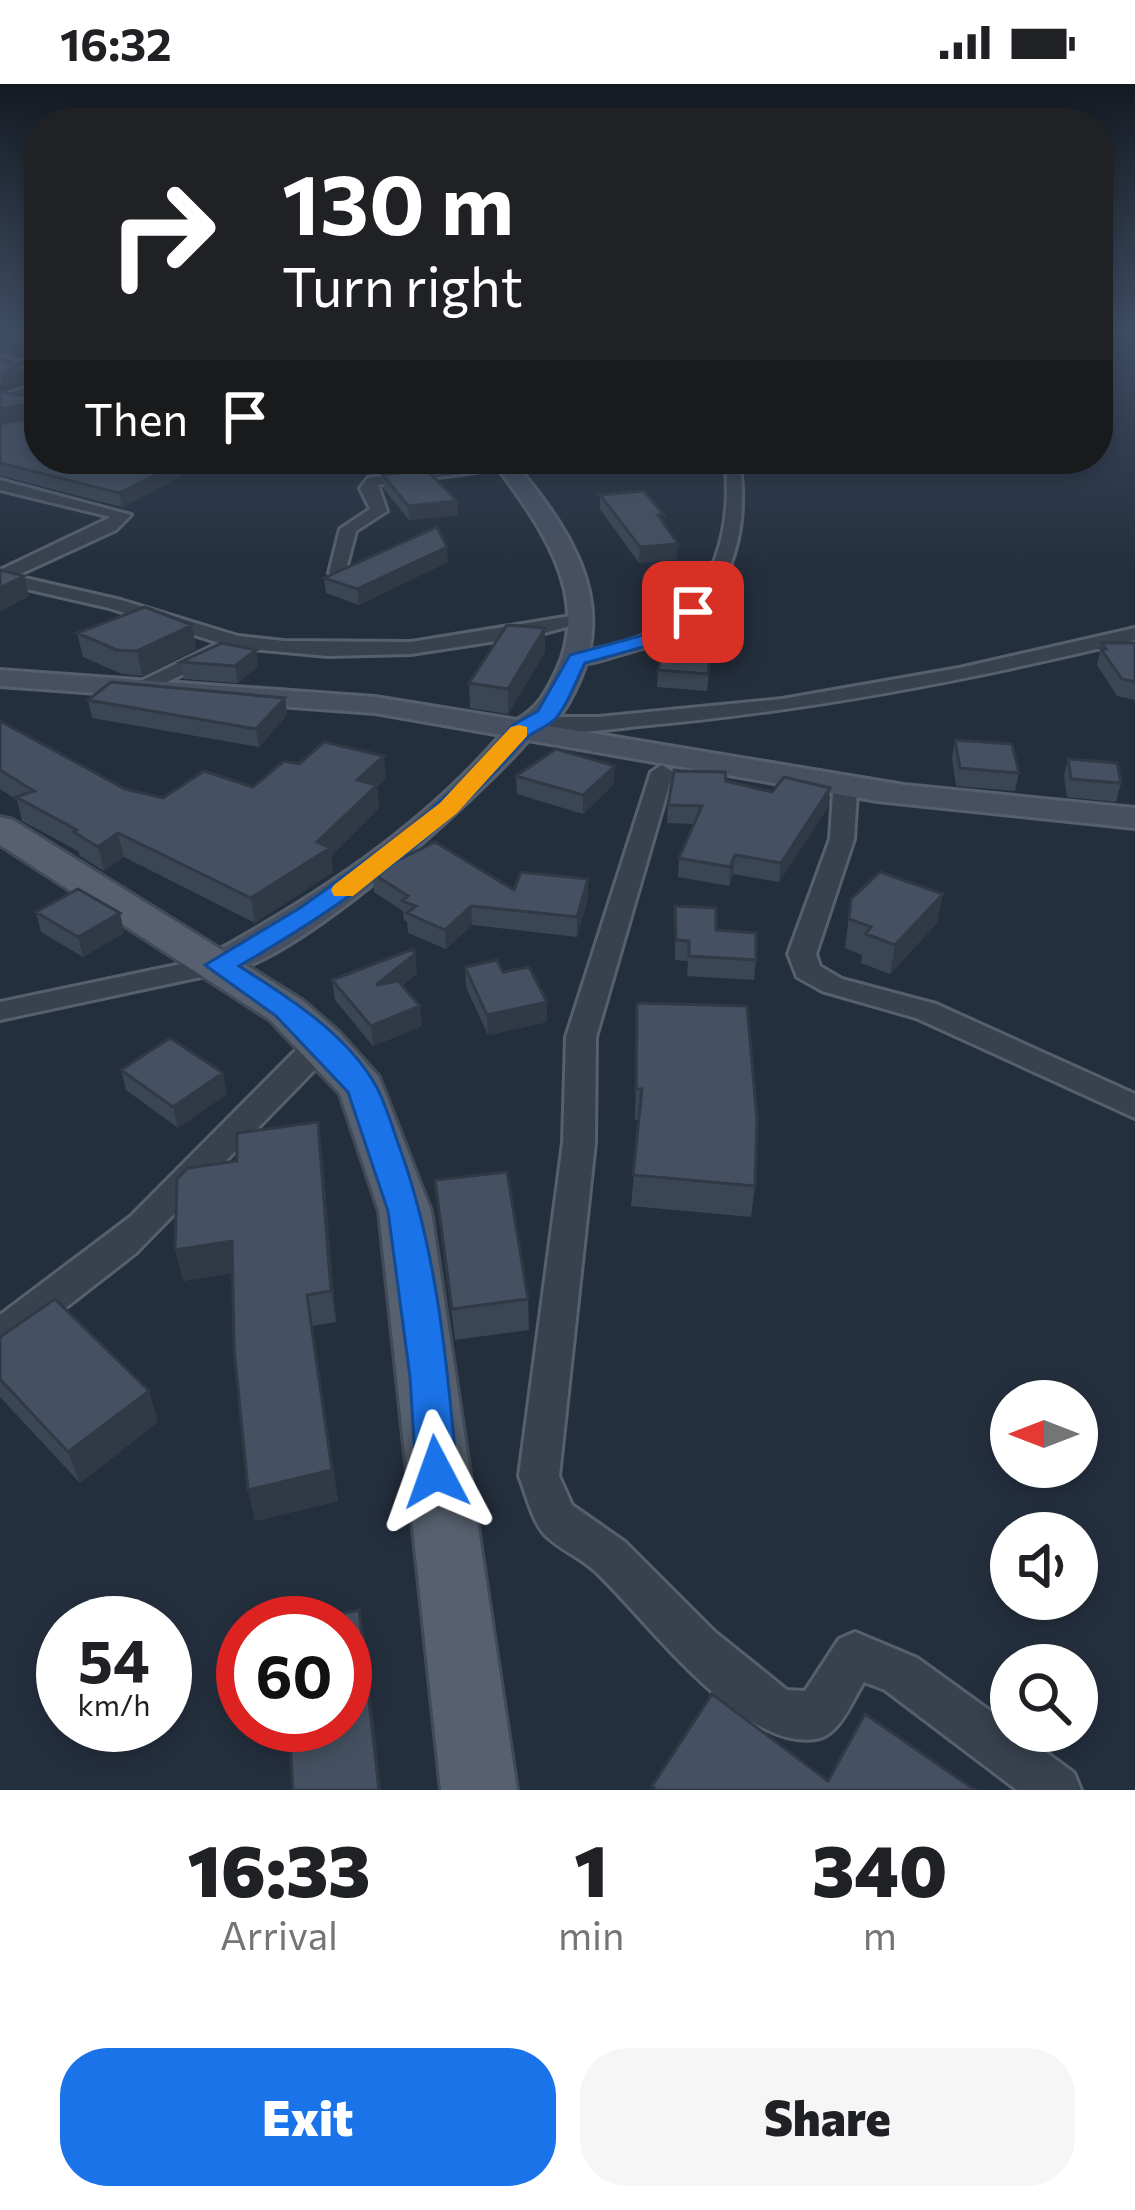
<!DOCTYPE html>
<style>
:root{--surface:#fff;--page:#f6f6f6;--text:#202124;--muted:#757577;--accent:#1a73e8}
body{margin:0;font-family:Commissioner,sans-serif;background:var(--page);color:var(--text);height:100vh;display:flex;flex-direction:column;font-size:45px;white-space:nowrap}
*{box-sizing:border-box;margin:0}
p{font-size:39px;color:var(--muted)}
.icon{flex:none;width:66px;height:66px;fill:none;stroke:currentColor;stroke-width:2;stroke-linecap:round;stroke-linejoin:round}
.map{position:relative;height:1706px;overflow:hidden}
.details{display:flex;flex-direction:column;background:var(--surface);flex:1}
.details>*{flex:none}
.guide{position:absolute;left:24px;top:24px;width:1089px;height:366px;border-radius:48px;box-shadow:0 6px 18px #0003;background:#202124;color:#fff;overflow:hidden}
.needle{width:78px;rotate:270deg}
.buttons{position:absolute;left:990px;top:1296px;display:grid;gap:24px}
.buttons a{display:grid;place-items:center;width:108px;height:108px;border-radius:50%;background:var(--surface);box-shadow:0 6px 18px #0003;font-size:60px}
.speed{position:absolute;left:36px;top:1512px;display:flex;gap:24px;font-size:60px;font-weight:700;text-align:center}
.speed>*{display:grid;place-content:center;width:156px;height:156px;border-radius:50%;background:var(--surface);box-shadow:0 6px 18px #0003;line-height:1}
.speed small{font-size:30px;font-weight:400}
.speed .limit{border:18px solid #d22;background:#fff;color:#111}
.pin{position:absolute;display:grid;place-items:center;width:102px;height:102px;color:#fff;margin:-51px;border-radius:24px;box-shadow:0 6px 18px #0006}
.me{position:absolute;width:132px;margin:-66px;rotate:356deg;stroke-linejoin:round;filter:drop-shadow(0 0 9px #0008)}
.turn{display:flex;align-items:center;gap:42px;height:252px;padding:0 60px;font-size:54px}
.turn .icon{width:156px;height:156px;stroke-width:2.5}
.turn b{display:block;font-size:84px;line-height:102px}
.then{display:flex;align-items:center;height:114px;padding:0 60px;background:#0003;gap:24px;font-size:45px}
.eta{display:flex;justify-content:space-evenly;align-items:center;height:204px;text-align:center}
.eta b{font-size:72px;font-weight:800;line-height:84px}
.button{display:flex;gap:24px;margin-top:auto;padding:24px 60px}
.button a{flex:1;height:138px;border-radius:48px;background:var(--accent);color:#fff;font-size:48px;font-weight:800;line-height:138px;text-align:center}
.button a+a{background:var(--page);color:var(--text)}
.status{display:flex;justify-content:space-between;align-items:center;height:84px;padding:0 60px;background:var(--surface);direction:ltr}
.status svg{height:33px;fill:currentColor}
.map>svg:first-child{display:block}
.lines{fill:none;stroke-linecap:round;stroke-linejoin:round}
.street-casing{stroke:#565f6c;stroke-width:6}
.secondary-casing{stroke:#565f6c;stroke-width:6}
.primary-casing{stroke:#414a57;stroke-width:6}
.street{fill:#38414e;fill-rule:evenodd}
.secondary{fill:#465061;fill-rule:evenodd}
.primary{fill:#56606e;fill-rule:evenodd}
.wall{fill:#3b4654}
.shaded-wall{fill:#303945}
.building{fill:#455162;stroke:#303945;stroke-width:3}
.route{fill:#1a73e8;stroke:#114b97;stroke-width:3}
.slow{fill:#f59e0b}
</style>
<div class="status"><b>16:32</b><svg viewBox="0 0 49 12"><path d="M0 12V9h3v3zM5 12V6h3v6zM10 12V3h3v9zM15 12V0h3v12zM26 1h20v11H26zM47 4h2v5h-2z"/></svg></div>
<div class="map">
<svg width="1135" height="1706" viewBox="0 0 1135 1706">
<rect width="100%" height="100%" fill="#242f3e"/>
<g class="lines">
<defs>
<path id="street" d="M 0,271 L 21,280 L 23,283 L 17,287 L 0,280 Z
M 39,298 L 39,306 L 7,317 L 0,313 Z
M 725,375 L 739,375 C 753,466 719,546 625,569 C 608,574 588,582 571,579 L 571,571 C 598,564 627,560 653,547 C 716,518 733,438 725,375 Z
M 508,376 L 515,380 L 513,383 L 378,401 L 387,427 L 356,447 L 344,493 L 329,489 L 340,445 L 370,425 L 360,404 L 368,394 Z
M 0,396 L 131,431 L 116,446 L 16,492 L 121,516 L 238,552 L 284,557 L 411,558 L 583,530 L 592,536 L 537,551 L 411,570 L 328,572 L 239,564 L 146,608 L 139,606 L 139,598 L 219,559 L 109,524 L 0,499 L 0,486 L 111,433 L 0,406 Z
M 1135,544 L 1135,556 C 971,596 808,627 639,642 C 611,645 544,656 523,639 L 534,633 L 598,633 L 782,615 L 959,584 Z
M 662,681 L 673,688 L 596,953 L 595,1059 L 559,1392 L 572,1421 L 625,1458 L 715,1548 L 787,1606 L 805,1607 L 839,1555 L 855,1548 L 917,1574 L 1011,1642 L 1011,1647 L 1017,1647 L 1074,1689 L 1081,1706 L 1017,1706 L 885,1606 L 864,1598 C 853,1615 841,1648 820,1654 C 746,1673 645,1534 597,1489 C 582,1474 560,1466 545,1451 C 532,1437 526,1409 519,1392 L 563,1059 L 566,953 L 651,688 Z
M 845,701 L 857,708 L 854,755 L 816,870 L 820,882 L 842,895 L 936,920 L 1135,1010 L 1135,1034 L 916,934 L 822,907 L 797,893 L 788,870 L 830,755 L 833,708 Z
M 219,872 L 229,875 L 233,881 L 229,887 L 0,936 L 0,918 Z
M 323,949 L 334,952 L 338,959 L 334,966 L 136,1169 L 55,1232 L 0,1265 L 0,1231 L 130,1133 L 291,971 L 312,952 Z"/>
<path id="secondary" d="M 39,268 L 39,279 L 0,298 L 0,286 Z
M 491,375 L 511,375 C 565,439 617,511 580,595 C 572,612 564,631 549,642 L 904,701 L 1135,724 L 1135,744 L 877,717 L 528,656 C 484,708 271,906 206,889 L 201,881 L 206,873 C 315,813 419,746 501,651 L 375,629 L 0,602 L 0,586 L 375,613 L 517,636 C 539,623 546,609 557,586 C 593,509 536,435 491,375 Z"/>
<path id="primary" d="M 0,733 L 13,736 L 302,916 L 339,948 L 379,993 L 431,1127 L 517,1706 L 441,1706 L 379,1127 L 340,1010 L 270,936 L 0,761 Z"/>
</defs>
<!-- street casing -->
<use href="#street" class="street-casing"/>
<!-- secondary casing -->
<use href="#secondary" class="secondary-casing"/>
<!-- primary casing -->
<use href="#primary" class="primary-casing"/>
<!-- street -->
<use href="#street" class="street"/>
<!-- secondary -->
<use href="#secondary" class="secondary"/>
<!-- primary -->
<use href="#primary" class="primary"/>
</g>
<!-- wall -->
<path class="wall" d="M 39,244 L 39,258 L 16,273 L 0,269 L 0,254 Z
M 39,314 L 39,375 L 183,375 L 174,377 L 182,392 L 122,423 L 1,392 L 0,393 L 0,340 L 39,332 L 0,338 Z
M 383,391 L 457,417 L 458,431 L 409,436 L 384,405 Z
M 600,411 L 677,475 L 639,479 L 600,425 Z
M 448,478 L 359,521 L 326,509 L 324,494 Z
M 192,541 L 196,565 L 142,592 L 122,590 L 83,573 L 77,549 Z
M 545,544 L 545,568 L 508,630 L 470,624 L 469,599 Z
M 1102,559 L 1135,559 L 1135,616 L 1117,612 L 1097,581 Z
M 712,563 L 707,607 L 657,603 L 658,586 Z
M 256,566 L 258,582 L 238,599 L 184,595 L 181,578 Z
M 285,614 L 287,631 L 259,663 L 92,634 L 88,616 Z
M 0,637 L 125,705 L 163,714 L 253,703 L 386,695 L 377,703 L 379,724 L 331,772 L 333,788 L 255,839 L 124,773 L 104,787 L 80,772 L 78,767 L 22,737 L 17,716 L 0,705 Z
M 955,656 L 1019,689 L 1015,707 L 956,702 L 952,674 Z
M 1068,675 L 1121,699 L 1116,718 L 1067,713 L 1064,692 Z
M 516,692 L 614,700 L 583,730 L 517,710 Z
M 726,697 L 828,723 L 779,798 L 733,790 L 729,802 L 678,793 L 679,774 L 694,740 L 667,739 L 668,721 Z
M 372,789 L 514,806 L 588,795 L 588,814 L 577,853 L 472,841 L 446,865 L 408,849 L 407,838 L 404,836 L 403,827 L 374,808 Z
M 851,815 L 937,839 L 890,890 L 861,879 L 862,871 L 845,864 Z
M 675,822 L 756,876 L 754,896 L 687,892 L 688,877 L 675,876 Z
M 36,828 L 120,829 L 124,849 L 83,873 L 41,848 Z
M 415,870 L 417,889 L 402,902 L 422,942 L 373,962 L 335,916 L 332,896 Z
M 465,883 L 503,888 L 547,918 L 547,938 L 488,951 L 466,903 Z
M 637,919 L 755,1102 L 751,1133 L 631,1122 L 639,1036 L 635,1036 Z
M 121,986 L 227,1010 L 178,1044 L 126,1006 Z
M 318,1038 L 322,1068 L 336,1238 L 312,1242 L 338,1417 L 255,1437 L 248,1406 L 233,1189 L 183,1197 L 237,1077 Z
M 435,1096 L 528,1215 L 529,1246 L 455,1256 Z
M 0,1253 L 158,1338 L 80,1399 L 0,1313 Z"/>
<!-- shaded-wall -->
<path class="shaded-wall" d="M 39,245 L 39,258 L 16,273 L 13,262 Z
M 39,283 L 39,295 L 2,302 L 0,290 Z
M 36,319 L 38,332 L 0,338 L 0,325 Z
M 180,379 L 182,392 L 122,423 L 119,409 Z
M 457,417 L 458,431 L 409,436 L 408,422 Z
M 678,460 L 677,475 L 639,479 L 640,463 Z
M 447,463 L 448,478 L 359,521 L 357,505 Z
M 24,492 L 29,512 L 0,528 L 0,504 Z
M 192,541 L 196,565 L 142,592 L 137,567 Z
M 545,544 L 545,568 L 508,630 L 508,605 Z
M 256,566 L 258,582 L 238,599 L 235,582 Z
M 285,614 L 287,631 L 259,663 L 256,645 Z
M 384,672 L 386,695 L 377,703 L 379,724 L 331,772 L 333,788 L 255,839 L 251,814 L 317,758 L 357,696 Z
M 615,682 L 614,700 L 583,730 L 583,711 Z
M 830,704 L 828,723 L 779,798 L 781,779 Z
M 118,749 L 124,773 L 104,787 L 98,763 Z
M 735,771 L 733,790 L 729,802 L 730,783 Z
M 588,795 L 588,814 L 577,853 L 577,833 Z
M 943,810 L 937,839 L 890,890 L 895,861 Z
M 471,822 L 472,841 L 446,865 L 445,846 Z
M 120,829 L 124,849 L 83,873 L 78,853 Z
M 415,870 L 417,889 L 378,921 L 376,901 Z
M 547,918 L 547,938 L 488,951 L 487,931 Z
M 420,922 L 422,942 L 373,962 L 371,942 Z
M 223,989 L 227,1010 L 178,1044 L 173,1023 Z
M 318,1038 L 322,1068 L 336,1238 L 331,1207 Z
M 232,1157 L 239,1188 L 183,1197 L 175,1166 Z
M 312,1242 L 338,1417 L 255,1437 L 248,1406 Z
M 149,1307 L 158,1338 L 80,1399 L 68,1368 Z
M 359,1526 L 365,1556 L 381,1706 L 379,1706 Z"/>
<!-- building -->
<path class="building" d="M 15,244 L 39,244 L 39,245 L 13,262 L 0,259 L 0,254 L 16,250 Z
M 25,278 L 39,278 L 39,283 L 0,290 Z
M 0,308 L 39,314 L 39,327 L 36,319 L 0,325 Z
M 39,332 L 39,375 L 166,375 L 180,379 L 119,409 L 0,379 L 0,340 Z
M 426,385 L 457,417 L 408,422 L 383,391 Z
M 644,407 L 664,431 L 658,431 L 678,460 L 640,463 L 600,411 Z
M 437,443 L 447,463 L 357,505 L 324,494 Z
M 0,486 L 24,492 L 0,504 Z
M 145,523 L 192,541 L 137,567 L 117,566 L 77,549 Z
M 507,541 L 545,544 L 508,605 L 469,599 Z
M 222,559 L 256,566 L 235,582 L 181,578 Z
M 664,559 L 712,563 L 708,590 L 658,586 Z
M 1102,559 L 1135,559 L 1135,598 L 1122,595 L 1101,565 L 1106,565 Z
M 111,598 L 285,614 L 256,645 L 88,616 Z
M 0,637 L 125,705 L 163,714 L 204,687 L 253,703 L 284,677 L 299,680 L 324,658 L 384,672 L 357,696 L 377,701 L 317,758 L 330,764 L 251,814 L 118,749 L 98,763 L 74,748 L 77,746 L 16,713 L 34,707 L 0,686 Z
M 955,656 L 1012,660 L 1019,689 L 960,684 Z
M 556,665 L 615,682 L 583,711 L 516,692 Z
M 1068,675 L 1117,679 L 1121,699 L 1071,695 Z
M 674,687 L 725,688 L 726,697 L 772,708 L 784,693 L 830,704 L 781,779 L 735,771 L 730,783 L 679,774 L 702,722 L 668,721 Z
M 435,758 L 514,806 L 521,788 L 588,795 L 577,833 L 471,822 L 445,846 L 407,829 L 416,822 L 402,817 L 408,812 L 372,789 Z
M 880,788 L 943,810 L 895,861 L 866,850 L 871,843 L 849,835 L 851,815 Z
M 78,805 L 120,829 L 78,853 L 36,828 Z
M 675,822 L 716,824 L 716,846 L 756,849 L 756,876 L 689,872 L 689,857 L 676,856 Z
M 413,865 L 415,870 L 376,901 L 398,897 L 420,922 L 371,942 L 332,896 Z
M 497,876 L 503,888 L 529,883 L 547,918 L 487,931 L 465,883 Z
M 637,919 L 747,922 L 757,1035 L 755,1102 L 633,1091 L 642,1005 L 636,1005 Z
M 170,954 L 223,989 L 173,1023 L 121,986 Z
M 318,1038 L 331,1207 L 307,1211 L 332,1386 L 248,1406 L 234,1264 L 232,1157 L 175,1166 L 177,1095 L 188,1084 L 237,1077 L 237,1049 Z
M 507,1088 L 528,1215 L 452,1225 L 435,1096 Z
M 55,1215 L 149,1307 L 68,1368 L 0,1295 L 0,1253 Z
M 359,1526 L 379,1706 L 293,1706 L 289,1641 L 345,1641 L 345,1539 L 300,1539 Z
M 712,1610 L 828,1697 L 865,1630 L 975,1706 L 657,1706 L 652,1702 Z"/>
<!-- sky -->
<linearGradient id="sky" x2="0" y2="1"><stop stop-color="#141a22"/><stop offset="0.51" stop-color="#3f4d63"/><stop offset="1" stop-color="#3f4d63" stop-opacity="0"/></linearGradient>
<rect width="1135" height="483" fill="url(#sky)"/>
<!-- route -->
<path class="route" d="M 686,524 L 702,528 L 661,558 L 585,579 C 576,596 567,623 554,636 C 544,645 532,647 523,657 C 442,751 346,820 239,882 C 288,913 347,950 376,1002 C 386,1020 392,1043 399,1062 C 437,1166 447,1278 457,1388 L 451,1401 L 436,1406 L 422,1401 L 416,1388 L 410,1293 L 388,1127 L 348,1008 L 276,932 L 205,881 L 300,824 L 406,748 L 472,689 L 513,641 L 538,627 L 570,571 L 647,550 Z"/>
<!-- slow -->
<path class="slow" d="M 519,641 L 527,643 L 527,652 L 457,729 L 353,812 L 334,812 L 331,806 L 334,801 L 440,719 L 511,643 Z"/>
</svg>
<div class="buttons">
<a><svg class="needle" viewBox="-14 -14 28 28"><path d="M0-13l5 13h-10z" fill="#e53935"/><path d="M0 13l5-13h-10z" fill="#757577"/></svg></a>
<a><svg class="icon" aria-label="sound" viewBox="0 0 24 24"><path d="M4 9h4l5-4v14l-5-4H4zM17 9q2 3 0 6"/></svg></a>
<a><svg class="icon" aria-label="search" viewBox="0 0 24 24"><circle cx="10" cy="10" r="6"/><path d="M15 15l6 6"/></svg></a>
</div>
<div class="speed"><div>54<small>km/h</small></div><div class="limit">60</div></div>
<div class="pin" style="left:693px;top:528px;background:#d93025"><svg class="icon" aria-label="arrive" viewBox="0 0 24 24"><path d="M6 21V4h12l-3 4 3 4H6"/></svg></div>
<svg class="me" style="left:436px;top:1388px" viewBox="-20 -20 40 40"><path d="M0-17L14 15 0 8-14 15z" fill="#1a73e8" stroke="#fff" stroke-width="4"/></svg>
<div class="guide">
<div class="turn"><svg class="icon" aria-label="right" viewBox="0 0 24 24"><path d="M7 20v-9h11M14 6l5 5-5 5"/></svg><div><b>130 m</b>Turn right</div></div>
<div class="then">Then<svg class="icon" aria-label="arrive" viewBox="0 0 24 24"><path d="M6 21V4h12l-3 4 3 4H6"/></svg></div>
</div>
</div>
<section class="details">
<div class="eta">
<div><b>16:33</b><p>Arrival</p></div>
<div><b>1</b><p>min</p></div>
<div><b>340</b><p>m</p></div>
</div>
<div class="button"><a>Exit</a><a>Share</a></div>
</section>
